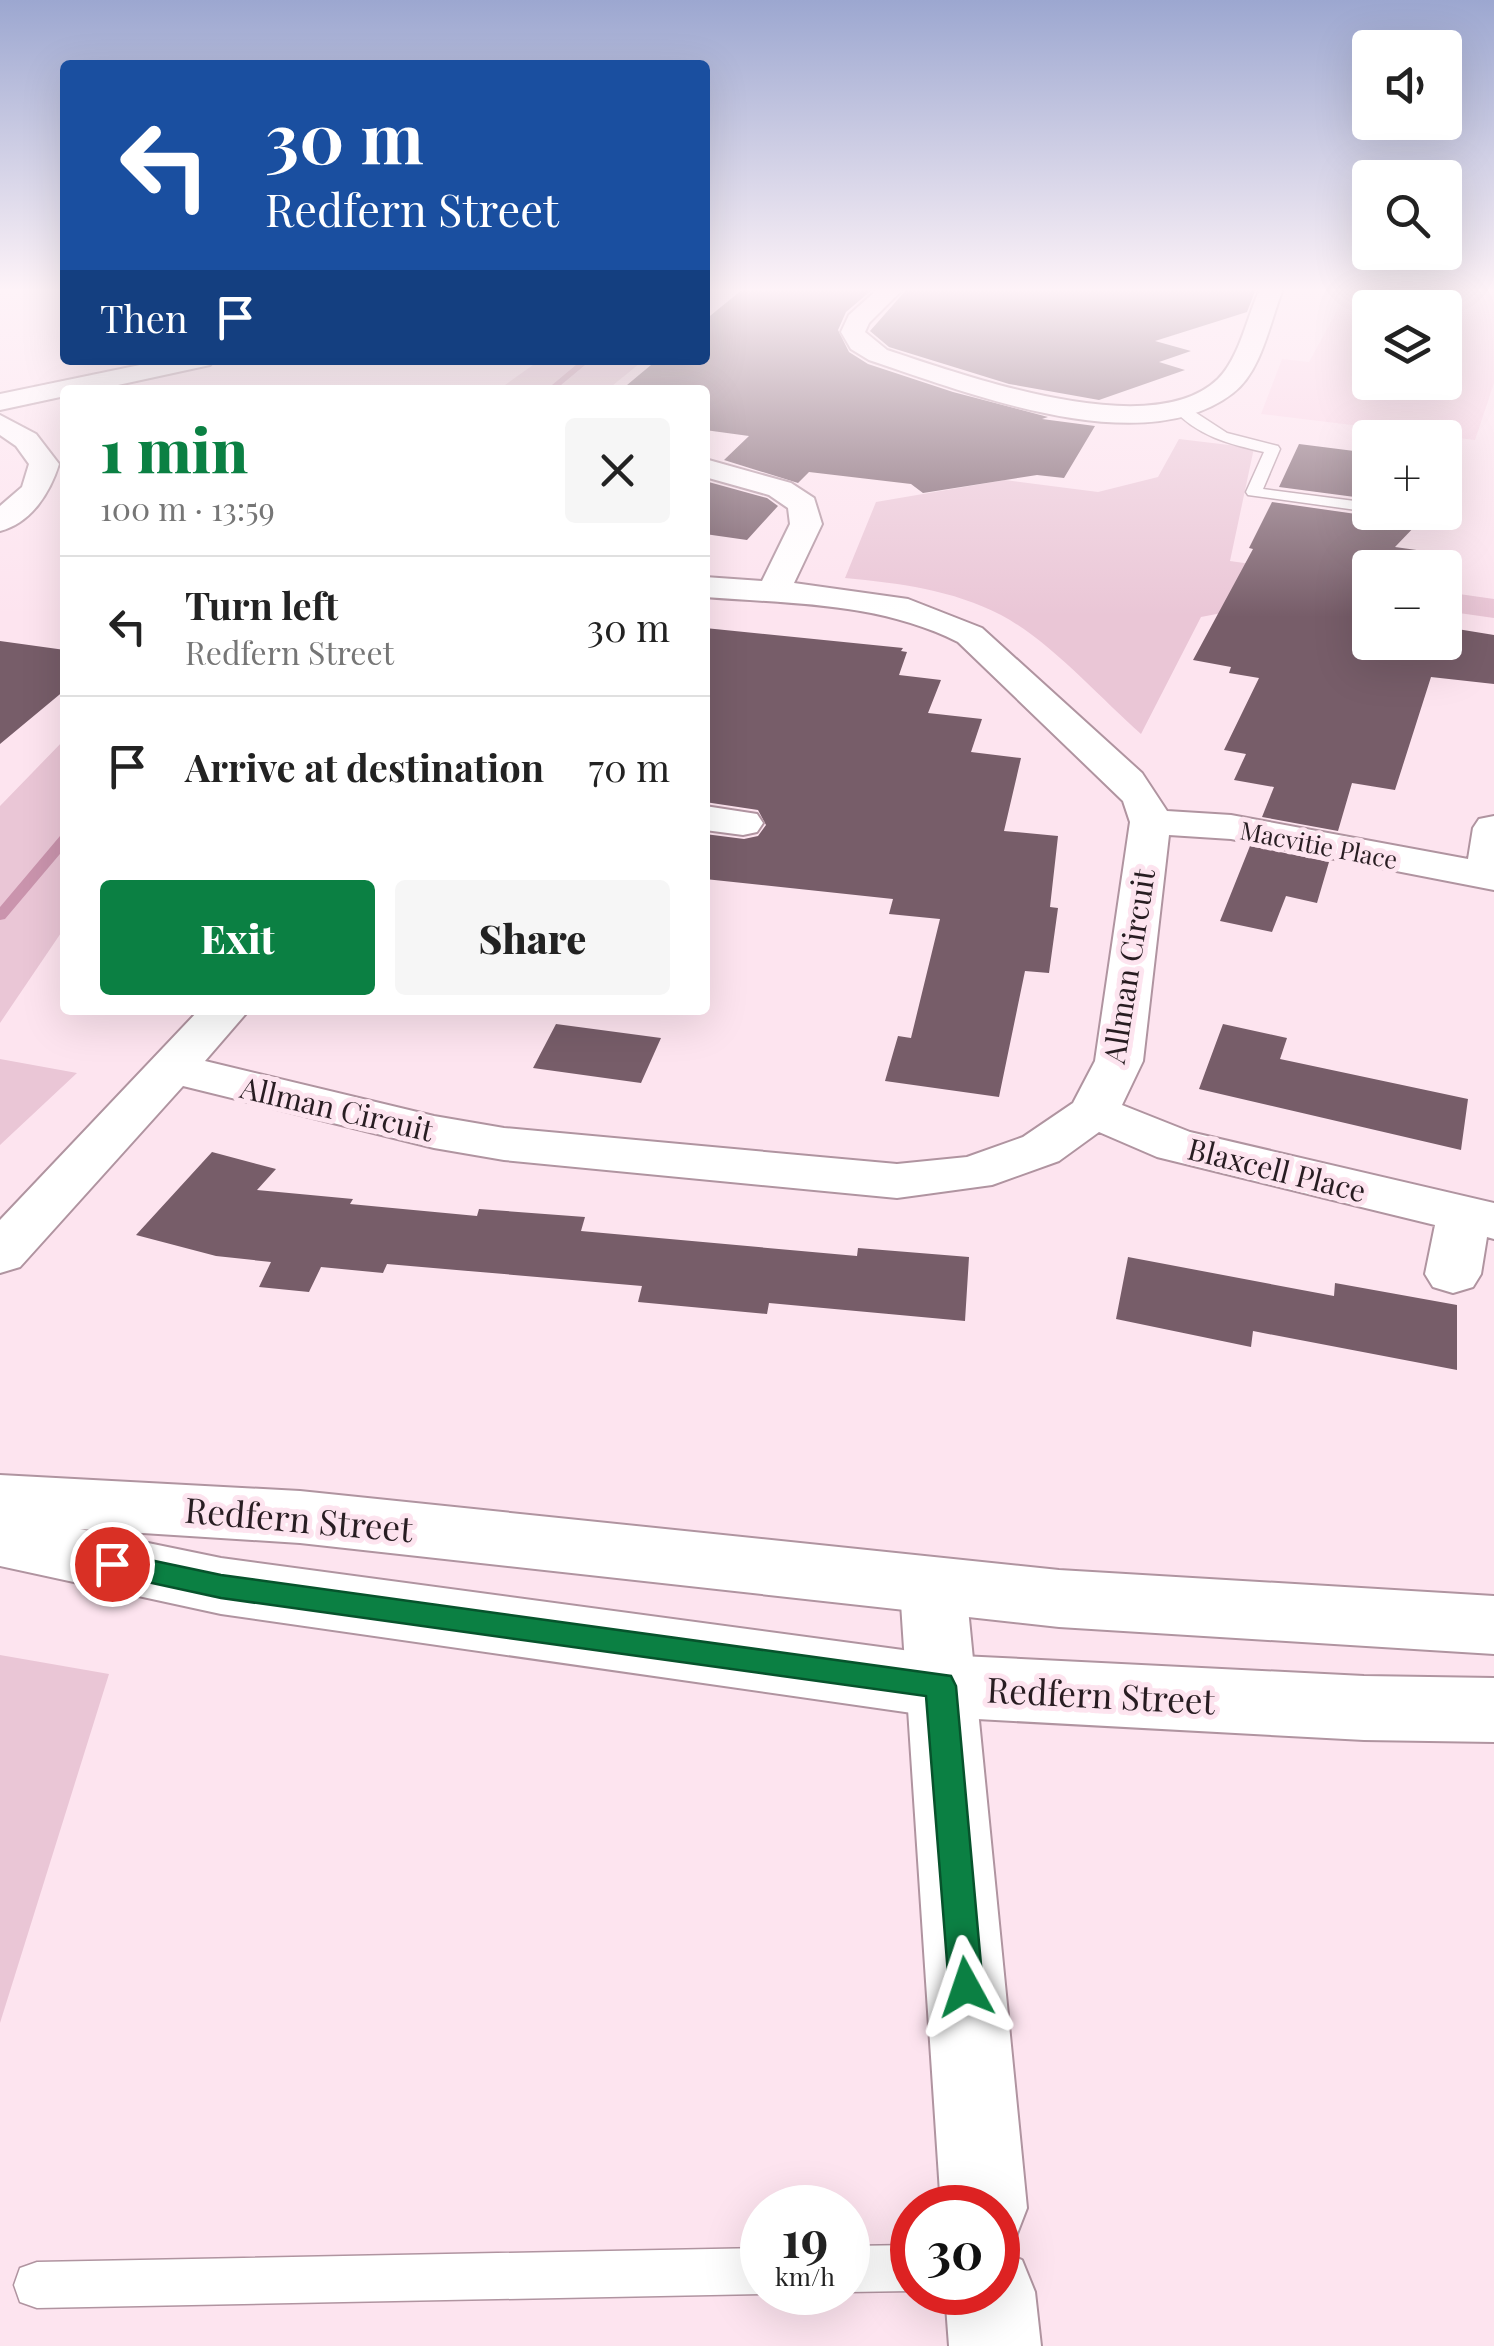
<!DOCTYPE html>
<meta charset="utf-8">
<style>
:root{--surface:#fff;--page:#f6f6f6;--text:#222;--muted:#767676;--line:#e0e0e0;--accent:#0b8043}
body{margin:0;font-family:"Playfair Display",serif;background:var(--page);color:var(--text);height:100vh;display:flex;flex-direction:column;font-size:38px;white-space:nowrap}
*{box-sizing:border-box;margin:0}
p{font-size:32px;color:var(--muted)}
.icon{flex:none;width:55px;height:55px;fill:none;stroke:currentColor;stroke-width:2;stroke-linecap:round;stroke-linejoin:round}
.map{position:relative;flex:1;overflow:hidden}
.details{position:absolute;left:60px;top:385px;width:650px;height:630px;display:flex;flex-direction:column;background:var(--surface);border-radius:10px;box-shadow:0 10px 40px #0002}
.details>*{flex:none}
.guide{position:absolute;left:60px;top:60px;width:650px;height:305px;border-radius:10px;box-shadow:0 10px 40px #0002;background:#1a4fa0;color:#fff;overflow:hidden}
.controls{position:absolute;left:1352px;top:30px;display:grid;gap:20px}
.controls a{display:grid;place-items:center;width:110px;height:110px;border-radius:10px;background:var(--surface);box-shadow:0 10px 40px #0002;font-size:50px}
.speed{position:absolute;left:740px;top:2185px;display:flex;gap:20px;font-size:50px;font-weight:700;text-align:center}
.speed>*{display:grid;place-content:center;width:130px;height:130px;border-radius:50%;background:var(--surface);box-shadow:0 10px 40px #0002;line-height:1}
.speed small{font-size:25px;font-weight:400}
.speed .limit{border:15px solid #d22;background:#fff;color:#111}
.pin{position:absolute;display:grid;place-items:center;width:85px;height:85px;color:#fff;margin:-42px;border:5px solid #fff;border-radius:50%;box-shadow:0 2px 10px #0007}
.me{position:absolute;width:110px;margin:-55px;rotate:355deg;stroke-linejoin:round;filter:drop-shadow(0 0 8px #0008)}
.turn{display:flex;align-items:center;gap:35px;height:210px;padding:0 40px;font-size:45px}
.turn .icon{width:130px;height:130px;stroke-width:2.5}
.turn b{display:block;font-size:70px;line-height:85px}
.then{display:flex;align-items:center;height:95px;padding:0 40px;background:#0003;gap:20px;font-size:38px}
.round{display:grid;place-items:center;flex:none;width:105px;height:105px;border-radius:10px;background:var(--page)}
.overview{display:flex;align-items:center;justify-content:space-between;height:170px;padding:0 40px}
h1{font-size:60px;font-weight:800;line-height:75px;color:var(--accent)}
.action{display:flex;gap:20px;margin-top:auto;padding:20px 40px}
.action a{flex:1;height:115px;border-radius:10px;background:var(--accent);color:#fff;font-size:40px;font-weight:800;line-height:115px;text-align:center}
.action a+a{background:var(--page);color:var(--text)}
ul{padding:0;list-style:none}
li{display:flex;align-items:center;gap:30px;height:140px;padding:0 40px;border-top:2px solid var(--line)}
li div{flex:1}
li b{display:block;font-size:38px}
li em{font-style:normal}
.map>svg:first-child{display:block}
.built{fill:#fad4e5;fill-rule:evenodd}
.green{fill:#eac6d6}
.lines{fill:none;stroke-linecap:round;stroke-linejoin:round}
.stream{fill:#ca94ad;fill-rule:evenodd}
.building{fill:#775d69}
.service-casing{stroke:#b094a0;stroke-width:3}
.minor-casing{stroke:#b094a0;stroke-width:4}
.secondary-casing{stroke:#b094a0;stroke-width:4}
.service{fill:#fff;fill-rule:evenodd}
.minor{fill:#fff;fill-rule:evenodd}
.secondary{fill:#fff;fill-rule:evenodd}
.route{fill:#0b8043;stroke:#07532c;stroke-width:2.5}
.labels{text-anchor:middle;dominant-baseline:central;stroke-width:10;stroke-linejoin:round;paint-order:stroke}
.far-street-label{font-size:25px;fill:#281d22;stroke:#fde4ef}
.street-label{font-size:30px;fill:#281d22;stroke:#fde4ef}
.near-street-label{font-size:35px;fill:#281d22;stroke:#fde4ef}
</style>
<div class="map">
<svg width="1494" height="2346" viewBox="0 0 1494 2346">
<rect width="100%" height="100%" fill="#fde4ef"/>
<!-- built -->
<path class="built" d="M 1349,289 L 1494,289 L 1494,383 L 1475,440 L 1261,414 L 1282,359 L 1309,362 ZM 1370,308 L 1445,308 L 1445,382 L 1370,382 Z"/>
<!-- green -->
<path class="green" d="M 540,360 L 644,360 L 607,390 L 498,390 Z
M 1179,439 L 1254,448 L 1230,561 L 1370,581 L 1370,599 L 1324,593 L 1201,617 L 1141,734 C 1099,697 1050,641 1001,615 C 953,590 899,583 845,578 L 876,502 L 1005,480 L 1098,492 L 1158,477 Z
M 1445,592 L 1494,599 L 1494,618 L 1445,611 Z
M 65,739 L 65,927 L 0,1023 L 0,806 Z
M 0,1059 L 77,1073 L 0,1145 Z
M 0,1655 L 109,1674 L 0,2023 Z"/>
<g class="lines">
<!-- stream -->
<path class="stream" d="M 582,360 L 591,360 L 555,390 L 546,390 Z
M 65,835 L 65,848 L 5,919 L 0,920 L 0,907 L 60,836 Z"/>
</g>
<!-- building -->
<path class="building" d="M 743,289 L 873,289 L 846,312 L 838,330 L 849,352 L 868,364 L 953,392 L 1048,417 L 1042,419 L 1095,426 L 1064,478 L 1037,475 L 923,493 L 911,484 L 809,472 L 798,483 L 724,460 L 749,436 L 705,430 L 705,390 L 621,390 L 657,360 L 705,360 L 705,320 Z
M 907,289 L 1256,289 L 1247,312 L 1155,341 L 1191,351 L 1159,362 L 1185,370 L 1099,400 L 1009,384 L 889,347 L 870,331 Z
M 1299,444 L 1370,453 L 1370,499 L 1279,487 Z
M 705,481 L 767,498 L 778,506 L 747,540 L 705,534 Z
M 1272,502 L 1370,516 L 1396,512 L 1418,523 L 1395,547 L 1431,552 L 1427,568 L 1370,568 L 1370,642 L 1445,642 L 1445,627 L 1494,635 L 1494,684 L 1431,677 L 1395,790 L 1352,783 L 1338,831 L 1262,817 L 1274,787 L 1234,780 L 1246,754 L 1224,750 L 1259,678 L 1229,673 L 1231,667 L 1193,660 L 1253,549 L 1249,548 Z
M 705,628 L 903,648 L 901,651 L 907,652 L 899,675 L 941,680 L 928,713 L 982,719 L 971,752 L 1021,758 L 1004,831 L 1058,836 L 1050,907 L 1058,908 L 1049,973 L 1025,971 L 999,1097 L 885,1081 L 898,1036 L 911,1038 L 940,919 L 889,914 L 893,899 L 705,879 L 705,834 L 744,839 L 758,836 L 766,825 L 758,810 L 705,802 Z
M 0,641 L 65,650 L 65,690 L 0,744 Z
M 1250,846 L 1329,862 L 1317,903 L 1286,896 L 1272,932 L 1220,921 Z
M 556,1024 L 661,1038 L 641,1083 L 533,1068 Z
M 1223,1024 L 1287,1038 L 1280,1059 L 1468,1099 L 1461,1150 L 1199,1089 Z
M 212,1152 L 276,1169 L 257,1190 L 353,1199 L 350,1204 L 477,1216 L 479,1209 L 585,1217 L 581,1231 L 857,1256 L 858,1248 L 969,1257 L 965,1321 L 769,1303 L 767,1314 L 638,1302 L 642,1286 L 387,1264 L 383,1273 L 321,1267 L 309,1292 L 259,1287 L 271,1262 L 216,1256 L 136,1235 Z
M 1128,1257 L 1334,1296 L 1335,1283 L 1457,1305 L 1457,1370 L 1253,1331 L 1251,1347 L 1116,1319 Z"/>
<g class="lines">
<defs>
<path id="service" d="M 1174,405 L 1184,405 L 1227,433 L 1278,446 L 1280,449 L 1263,489 L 1370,503 L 1371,512 L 1248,495 L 1246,492 L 1264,452 C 1229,444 1197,436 1172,408 Z
M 1399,512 L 1426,512 L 1427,514 L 1419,519 Z
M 912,2245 L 912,2291 L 848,2292 L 848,2246 Z
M 762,2248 L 762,2292 L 766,2292 L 762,2294 L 37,2308 L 20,2302 L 14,2285 L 20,2268 L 37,2262 Z"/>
<path id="minor" d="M 878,289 L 903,289 L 869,323 L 865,332 L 887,350 C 964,375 1151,444 1218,379 C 1240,357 1247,316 1260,289 L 1283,289 C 1270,321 1262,371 1233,393 C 1143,463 965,392 869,360 L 851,349 L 841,332 L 849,315 Z
M 164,360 L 214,360 L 210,365 L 95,390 L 65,390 L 65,396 L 0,410 L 0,394 Z
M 0,415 L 36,434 L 59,464 C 50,493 31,523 0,531 L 0,506 L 22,487 L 29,464 L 16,446 L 0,435 Z
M 705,459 L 791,483 L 814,498 L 822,524 L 794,583 L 908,599 L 982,628 L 1142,773 L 1167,811 L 1231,815 L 1468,859 L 1473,828 L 1479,819 L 1494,816 L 1494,890 L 1231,839 L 1169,835 L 1143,1061 L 1122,1105 L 1190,1132 L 1494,1203 L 1494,1239 L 1487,1237 L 1481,1274 L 1473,1287 L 1453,1293 L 1433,1287 L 1425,1274 L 1435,1225 L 1157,1157 L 1099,1132 L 1059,1161 L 992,1185 L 897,1198 L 504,1160 L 434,1148 L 183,1086 L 20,1267 L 0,1273 L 0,1220 L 199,1010 L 249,1010 L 205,1061 L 434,1116 L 504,1128 L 897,1164 L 967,1157 L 1023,1137 L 1073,1103 L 1095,1061 L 1130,822 L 1123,801 L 958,642 C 878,602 792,604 705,597 L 705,577 L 762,581 L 790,524 L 788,508 L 769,495 L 705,477 Z
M 705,806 L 757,814 L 763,823 L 757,832 L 743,835 L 705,830 Z
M 933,1561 L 956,1569 L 966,1588 L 1027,2208 L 1015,2239 L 998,2246 L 998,2208 L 941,2208 L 900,1588 L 910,1569 Z
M 998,2250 L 1022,2260 L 1035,2292 L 1041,2346 L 949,2346 L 945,2292 L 998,2292 Z"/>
<path id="secondary" d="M 0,1475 L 300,1491 L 1059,1570 L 1494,1596 L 1494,1654 L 1059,1627 L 300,1543 L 80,1529 L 221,1558 L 940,1655 L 1364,1676 L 1494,1678 L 1494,1742 L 1364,1740 L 940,1717 L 221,1614 L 0,1566 Z"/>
</defs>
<!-- service casing -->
<use href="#service" class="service-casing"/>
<!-- minor casing -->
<use href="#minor" class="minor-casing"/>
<!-- secondary casing -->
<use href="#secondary" class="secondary-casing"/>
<!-- service -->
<use href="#service" class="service"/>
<!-- minor -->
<use href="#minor" class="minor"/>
<!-- secondary -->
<use href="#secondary" class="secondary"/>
</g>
<!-- sky -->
<linearGradient id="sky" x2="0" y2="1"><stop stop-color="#9ca7d0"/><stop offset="0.47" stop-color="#fef3f8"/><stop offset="1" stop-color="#fef3f8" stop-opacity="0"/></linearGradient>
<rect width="1494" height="617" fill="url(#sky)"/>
<!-- route -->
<path class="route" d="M 112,1552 L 221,1575 L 951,1676 L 956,1686 L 983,1987 L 978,1999 L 966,2003 L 954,1999 L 949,1987 L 926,1696 L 221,1598 L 101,1572 L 97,1564 L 101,1556 Z"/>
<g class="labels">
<!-- far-street labels -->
<g class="far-street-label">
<text transform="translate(1319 844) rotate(11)">Macvitie Place</text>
</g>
<!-- street labels -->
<g class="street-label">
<text transform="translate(1128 966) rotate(-81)">Allman Circuit</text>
<text transform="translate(337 1108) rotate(13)">Allman Circuit</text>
<text transform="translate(1277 1169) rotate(14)">Blaxcell Place</text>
</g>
<!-- near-street labels -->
<g class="near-street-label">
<text transform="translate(299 1518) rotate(5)">Redfern Street</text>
<text transform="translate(1101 1694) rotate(3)">Redfern Street</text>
</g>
</g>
</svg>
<div class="controls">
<a><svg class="icon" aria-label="sound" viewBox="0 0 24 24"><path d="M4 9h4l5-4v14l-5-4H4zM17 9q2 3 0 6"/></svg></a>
<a><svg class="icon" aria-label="search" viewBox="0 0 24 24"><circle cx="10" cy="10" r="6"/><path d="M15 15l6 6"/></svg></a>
<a><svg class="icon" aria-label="layers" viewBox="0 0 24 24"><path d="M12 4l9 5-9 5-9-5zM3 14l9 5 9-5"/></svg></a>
<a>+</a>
<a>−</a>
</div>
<div class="speed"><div>19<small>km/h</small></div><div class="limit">30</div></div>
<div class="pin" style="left:112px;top:1564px;background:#d93025"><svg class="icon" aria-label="arrive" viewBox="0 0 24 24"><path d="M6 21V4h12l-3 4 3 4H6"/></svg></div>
<svg class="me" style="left:966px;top:1987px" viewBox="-20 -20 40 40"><path d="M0-17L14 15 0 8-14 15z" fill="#0b8043" stroke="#fff" stroke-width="4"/></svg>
<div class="guide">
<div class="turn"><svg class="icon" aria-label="left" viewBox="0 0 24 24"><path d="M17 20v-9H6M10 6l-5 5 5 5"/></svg><div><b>30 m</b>Redfern Street</div></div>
<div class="then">Then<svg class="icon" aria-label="arrive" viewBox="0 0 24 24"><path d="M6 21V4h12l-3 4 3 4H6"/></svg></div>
</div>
<section class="details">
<div class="overview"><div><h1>1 min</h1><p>100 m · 13:59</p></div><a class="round"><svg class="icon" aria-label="close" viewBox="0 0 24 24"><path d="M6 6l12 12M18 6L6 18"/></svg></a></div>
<ul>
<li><svg class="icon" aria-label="left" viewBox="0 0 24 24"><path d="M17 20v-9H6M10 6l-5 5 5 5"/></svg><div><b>Turn left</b><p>Redfern Street</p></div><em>30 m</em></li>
<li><svg class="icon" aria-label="arrive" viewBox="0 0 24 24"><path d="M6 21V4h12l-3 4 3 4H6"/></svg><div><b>Arrive at destination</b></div><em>70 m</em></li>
</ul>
<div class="action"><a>Exit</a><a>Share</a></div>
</section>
</div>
